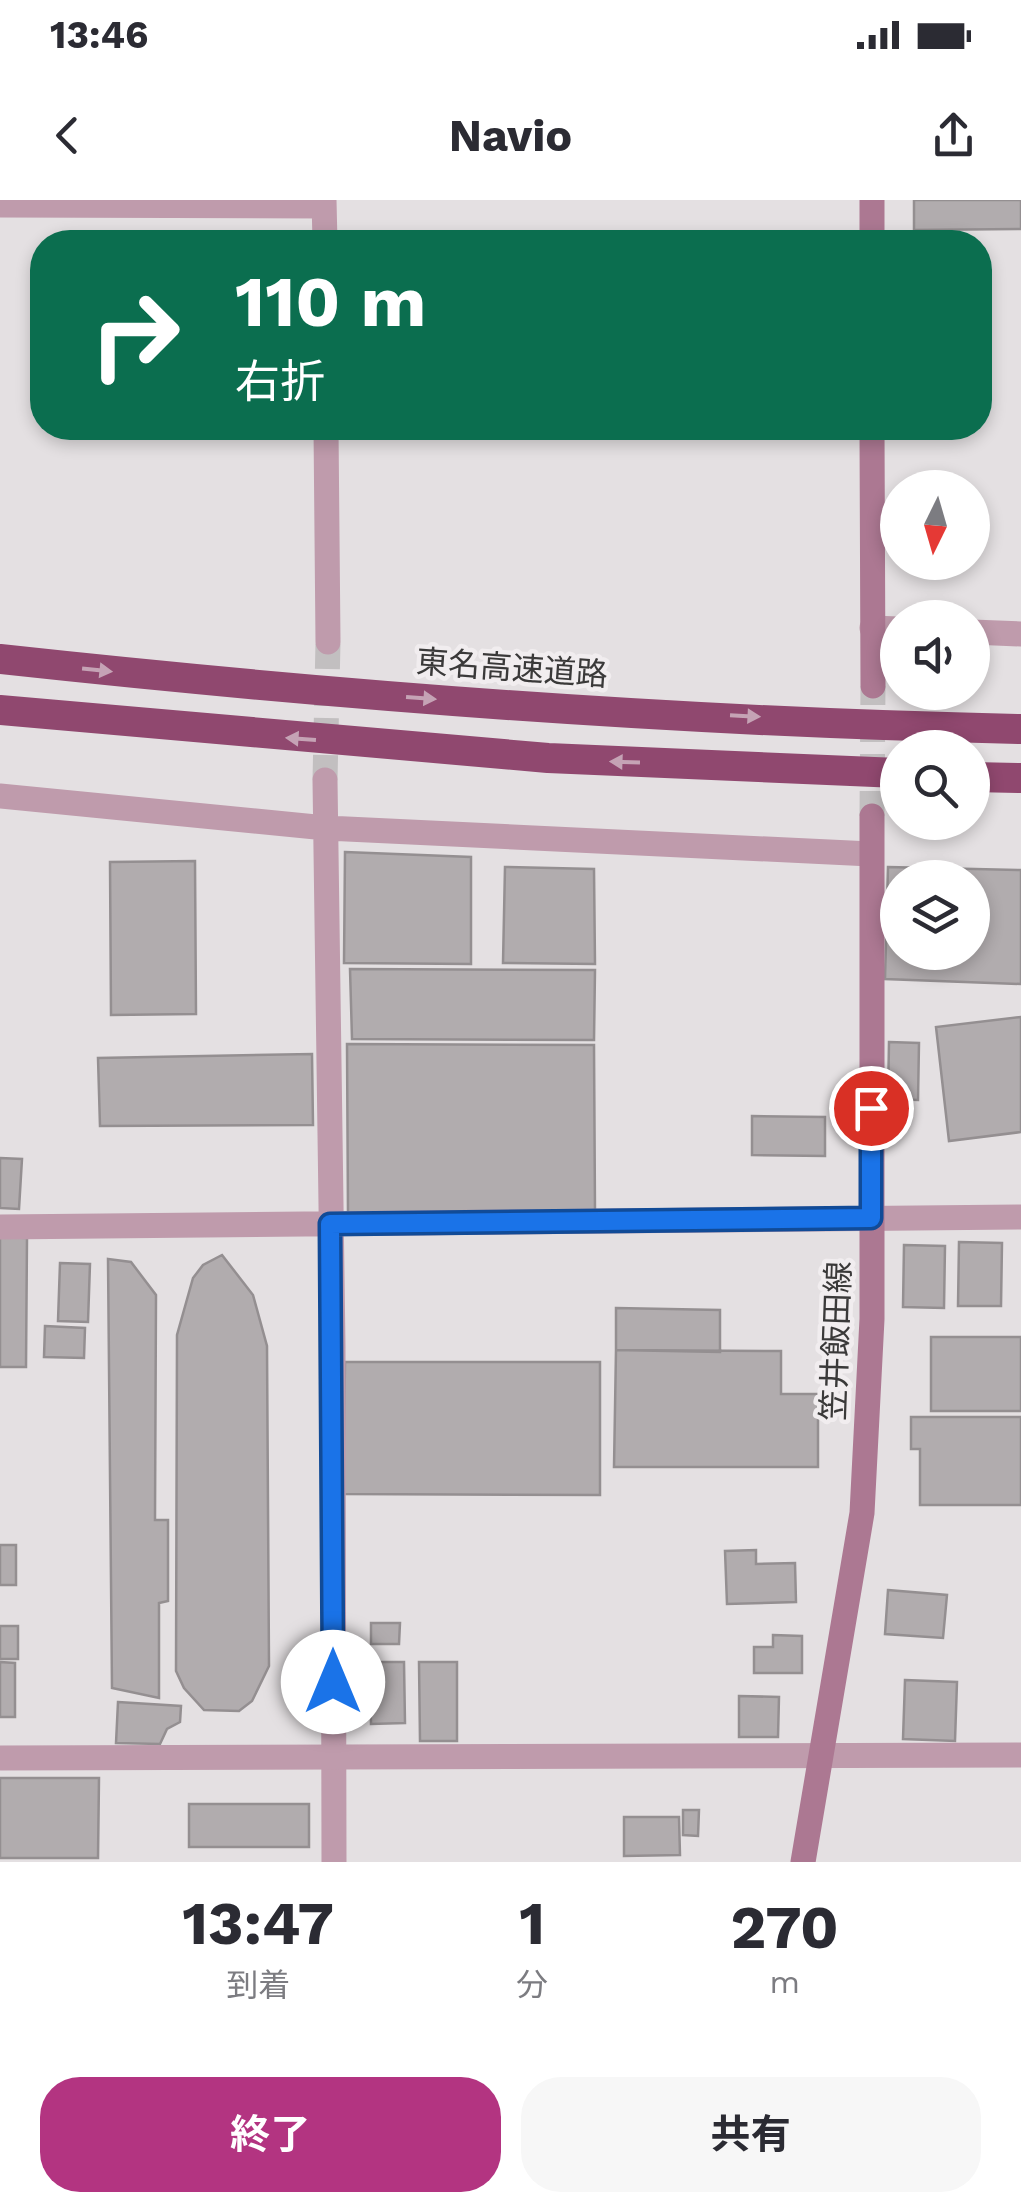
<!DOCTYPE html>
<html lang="ja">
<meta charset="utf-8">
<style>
:root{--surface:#fff;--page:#f7f7f7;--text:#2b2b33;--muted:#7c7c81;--accent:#b33481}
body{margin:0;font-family:"Work Sans","Noto Sans JP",sans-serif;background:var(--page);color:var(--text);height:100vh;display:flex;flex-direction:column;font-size:38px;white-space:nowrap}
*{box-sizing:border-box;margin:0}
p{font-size:32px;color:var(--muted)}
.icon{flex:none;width:55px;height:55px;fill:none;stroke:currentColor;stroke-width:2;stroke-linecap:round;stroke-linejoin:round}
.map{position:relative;height:1662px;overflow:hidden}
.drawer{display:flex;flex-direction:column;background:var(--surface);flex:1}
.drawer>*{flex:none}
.hud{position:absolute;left:30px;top:30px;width:962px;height:210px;border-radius:40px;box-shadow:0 5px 15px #0003;background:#0b6e4f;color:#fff;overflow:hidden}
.needle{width:65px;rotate:185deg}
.buttons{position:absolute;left:880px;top:270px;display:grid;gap:20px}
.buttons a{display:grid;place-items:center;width:110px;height:110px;border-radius:50%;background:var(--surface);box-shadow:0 5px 15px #0003;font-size:50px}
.pin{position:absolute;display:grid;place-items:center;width:85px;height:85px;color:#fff;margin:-42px;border:5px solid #fff;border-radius:50%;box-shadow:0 2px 10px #0007}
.me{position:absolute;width:110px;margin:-55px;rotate:0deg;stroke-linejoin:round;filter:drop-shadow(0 0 8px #0008)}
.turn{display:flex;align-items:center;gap:35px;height:210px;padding:0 40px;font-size:45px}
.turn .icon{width:130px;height:130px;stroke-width:2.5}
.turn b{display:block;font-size:70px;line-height:85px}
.eta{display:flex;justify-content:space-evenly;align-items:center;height:170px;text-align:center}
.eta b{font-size:60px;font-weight:700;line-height:70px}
.cta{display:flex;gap:20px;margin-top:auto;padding:20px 40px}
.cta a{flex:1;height:115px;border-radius:40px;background:var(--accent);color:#fff;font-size:40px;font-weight:700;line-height:115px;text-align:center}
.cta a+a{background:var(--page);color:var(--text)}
.status{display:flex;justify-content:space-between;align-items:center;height:70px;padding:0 50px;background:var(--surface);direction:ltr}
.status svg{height:28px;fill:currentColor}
header{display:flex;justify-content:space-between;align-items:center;height:130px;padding:0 40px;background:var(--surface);font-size:45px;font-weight:700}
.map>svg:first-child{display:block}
.building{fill:#b1acae;stroke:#948f91;stroke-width:2.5;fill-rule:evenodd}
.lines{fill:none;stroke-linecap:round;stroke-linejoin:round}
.minor-tunnel{stroke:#c2bfc0;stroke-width:25;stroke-dasharray:25 12;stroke-linecap:butt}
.secondary-tunnel{stroke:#c2bfc0;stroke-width:25;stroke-dasharray:25 12;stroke-linecap:butt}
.minor{stroke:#bf9bac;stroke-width:25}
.tertiary{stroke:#bf9bac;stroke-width:25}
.secondary{stroke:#ac7892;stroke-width:25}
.motorway{stroke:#90486f;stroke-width:30}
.oneway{fill:#c5a3b5}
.route-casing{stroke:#114b97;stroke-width:25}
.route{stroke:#1a73e8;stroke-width:18}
.labels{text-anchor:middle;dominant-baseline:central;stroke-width:9;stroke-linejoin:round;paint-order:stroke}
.street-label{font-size:32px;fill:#3a3939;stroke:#f1edef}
</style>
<div class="status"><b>13:46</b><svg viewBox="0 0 49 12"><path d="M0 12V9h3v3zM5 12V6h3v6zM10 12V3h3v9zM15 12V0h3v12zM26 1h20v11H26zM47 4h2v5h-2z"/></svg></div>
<header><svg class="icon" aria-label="back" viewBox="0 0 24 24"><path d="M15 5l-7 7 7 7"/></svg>Navio<svg class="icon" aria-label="share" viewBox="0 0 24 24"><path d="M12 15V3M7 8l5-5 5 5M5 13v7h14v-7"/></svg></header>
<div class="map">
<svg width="1021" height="1662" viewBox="0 0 1021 1662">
<rect width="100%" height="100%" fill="#e4e0e2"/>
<!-- building -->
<path class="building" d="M 914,0 L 1021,0 L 1021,29 L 914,30 Z
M 345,652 L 471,657 L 471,764 L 344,763 Z
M 195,661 L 196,814 L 111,815 L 110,662 Z
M 505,667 L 594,669 L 595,764 L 503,763 Z
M 888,667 L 1021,670 L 1021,784 L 885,779 ZM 898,678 L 972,678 L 972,752 L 898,752 Z
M 350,769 L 595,770 L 594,840 L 352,839 Z
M 1021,817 L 1021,932 L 949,941 L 936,827 Z
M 889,842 L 919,843 L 918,900 L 888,899 Z
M 347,844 L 594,845 L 595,1011 L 348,1014 Z
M 312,854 L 313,925 L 100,926 L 98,858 Z
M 752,916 L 825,917 L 825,956 L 752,955 Z
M 0,958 L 22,959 L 19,1009 L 0,1008 Z
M 0,1037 L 27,1038 L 26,1167 L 0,1167 Z
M 959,1042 L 1002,1043 L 1001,1106 L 958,1106 Z
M 904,1045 L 945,1046 L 944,1108 L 903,1107 Z
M 222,1055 L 253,1095 L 267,1146 L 269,1466 L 252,1501 L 239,1511 L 204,1510 L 184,1488 L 176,1471 L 177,1135 L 193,1078 L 203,1065 Z
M 108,1059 L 131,1062 L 156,1095 L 155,1320 L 168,1320 L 168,1401 L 159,1403 L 159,1498 L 112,1488 Z
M 60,1063 L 90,1064 L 88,1122 L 58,1121 Z
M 616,1108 L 720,1110 L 720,1152 L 616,1150 Z
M 45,1126 L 85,1128 L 84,1158 L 44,1157 Z
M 931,1137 L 1021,1137 L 1021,1211 L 931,1211 Z
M 616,1150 L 781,1151 L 781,1194 L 818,1194 L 818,1267 L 614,1267 Z
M 345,1162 L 600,1162 L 600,1295 L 343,1294 Z
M 911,1217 L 1021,1217 L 1021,1305 L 920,1305 L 920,1249 L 911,1249 Z
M 0,1345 L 16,1345 L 16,1385 L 0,1385 Z
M 756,1350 L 756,1364 L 795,1363 L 796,1402 L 727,1404 L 725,1351 Z
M 888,1390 L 947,1395 L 943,1438 L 885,1434 Z
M 371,1423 L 400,1423 L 399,1444 L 371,1444 Z
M 0,1426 L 18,1426 L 18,1459 L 0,1459 Z
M 773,1435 L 802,1436 L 802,1473 L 754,1473 L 754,1447 L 773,1447 Z
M 0,1462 L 15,1463 L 15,1517 L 0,1517 Z
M 370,1462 L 404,1462 L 405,1523 L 371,1524 Z
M 419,1462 L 457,1462 L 457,1541 L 420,1541 Z
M 905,1480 L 957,1482 L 955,1541 L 903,1539 Z
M 739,1496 L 779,1497 L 778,1537 L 739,1537 Z
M 118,1502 L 181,1506 L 180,1522 L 167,1529 L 160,1544 L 116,1543 Z
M 0,1578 L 99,1578 L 98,1658 L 0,1658 Z
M 189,1604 L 309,1604 L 309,1647 L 189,1647 Z
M 683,1610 L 699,1610 L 698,1636 L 683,1635 Z
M 624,1617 L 679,1617 L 680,1655 L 624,1656 Z"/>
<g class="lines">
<!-- minor-tunnel -->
<path class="minor-tunnel" d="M 325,580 L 328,442"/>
<!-- secondary-tunnel -->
<path class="secondary-tunnel" d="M 872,616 L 873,486"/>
<!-- minor -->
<path class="minor" d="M 324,0 L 325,42
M 0,5 L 324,6
M 326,228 L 328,442
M 325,580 L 333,1146 L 334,1662
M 0,596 L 326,628 L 871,654
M 0,1027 L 1021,1017"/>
<!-- tertiary -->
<path class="tertiary" d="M 872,428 L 898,429
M 972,432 L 1021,434
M 0,1558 L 1021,1555"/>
<!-- secondary -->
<path class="secondary" d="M 872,0 L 872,42
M 872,228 L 873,486
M 803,1662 L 862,1313 L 872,1119 L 872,616"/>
<!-- motorway -->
<path class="motorway" d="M 0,459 C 339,496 680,522 1021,529
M 0,510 L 548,558 L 898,573
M 972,577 L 1021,578"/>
</g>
<!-- one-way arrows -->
<defs><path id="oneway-solid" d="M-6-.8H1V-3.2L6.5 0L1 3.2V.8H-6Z" transform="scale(2.5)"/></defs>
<g class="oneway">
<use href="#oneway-solid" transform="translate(97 470) rotate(6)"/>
<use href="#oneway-solid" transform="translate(421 498) rotate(4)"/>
<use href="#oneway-solid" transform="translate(745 516) rotate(3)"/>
<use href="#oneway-solid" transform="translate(301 539) rotate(-176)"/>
<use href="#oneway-solid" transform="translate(625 562) rotate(-178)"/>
</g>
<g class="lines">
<defs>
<path id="route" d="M 333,1482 L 330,1024 L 871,1018 L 871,908"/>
</defs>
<!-- route casing -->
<use href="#route" class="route-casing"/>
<!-- route -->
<use href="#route" class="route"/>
</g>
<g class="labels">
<!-- street labels -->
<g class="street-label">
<text transform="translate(512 468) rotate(4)">東名高速道路</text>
<text transform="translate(836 1141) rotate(-88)">笠井飯田線</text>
</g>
</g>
</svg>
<div class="buttons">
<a><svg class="needle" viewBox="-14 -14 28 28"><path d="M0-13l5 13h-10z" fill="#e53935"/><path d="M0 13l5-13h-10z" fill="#7c7c81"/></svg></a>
<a><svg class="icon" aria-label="sound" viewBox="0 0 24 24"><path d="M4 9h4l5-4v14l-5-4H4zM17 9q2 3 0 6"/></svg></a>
<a><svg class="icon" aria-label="search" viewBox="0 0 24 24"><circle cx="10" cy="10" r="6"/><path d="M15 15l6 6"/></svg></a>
<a><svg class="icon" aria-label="layers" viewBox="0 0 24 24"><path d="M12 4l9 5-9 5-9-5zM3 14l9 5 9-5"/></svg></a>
</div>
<div class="pin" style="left:871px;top:908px;background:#d93025"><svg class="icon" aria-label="arrive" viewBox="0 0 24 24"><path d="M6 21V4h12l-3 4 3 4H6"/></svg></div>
<svg class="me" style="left:333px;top:1482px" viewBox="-20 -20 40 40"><circle r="19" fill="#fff"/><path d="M0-13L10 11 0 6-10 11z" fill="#1a73e8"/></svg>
<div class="hud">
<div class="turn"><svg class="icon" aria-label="right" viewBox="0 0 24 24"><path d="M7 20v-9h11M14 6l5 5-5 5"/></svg><div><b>110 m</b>右折</div></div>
</div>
</div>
<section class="drawer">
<div class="eta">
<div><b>13:47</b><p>到着</p></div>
<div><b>1</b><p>分</p></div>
<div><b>270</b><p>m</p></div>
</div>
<div class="cta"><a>終了</a><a>共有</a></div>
</section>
